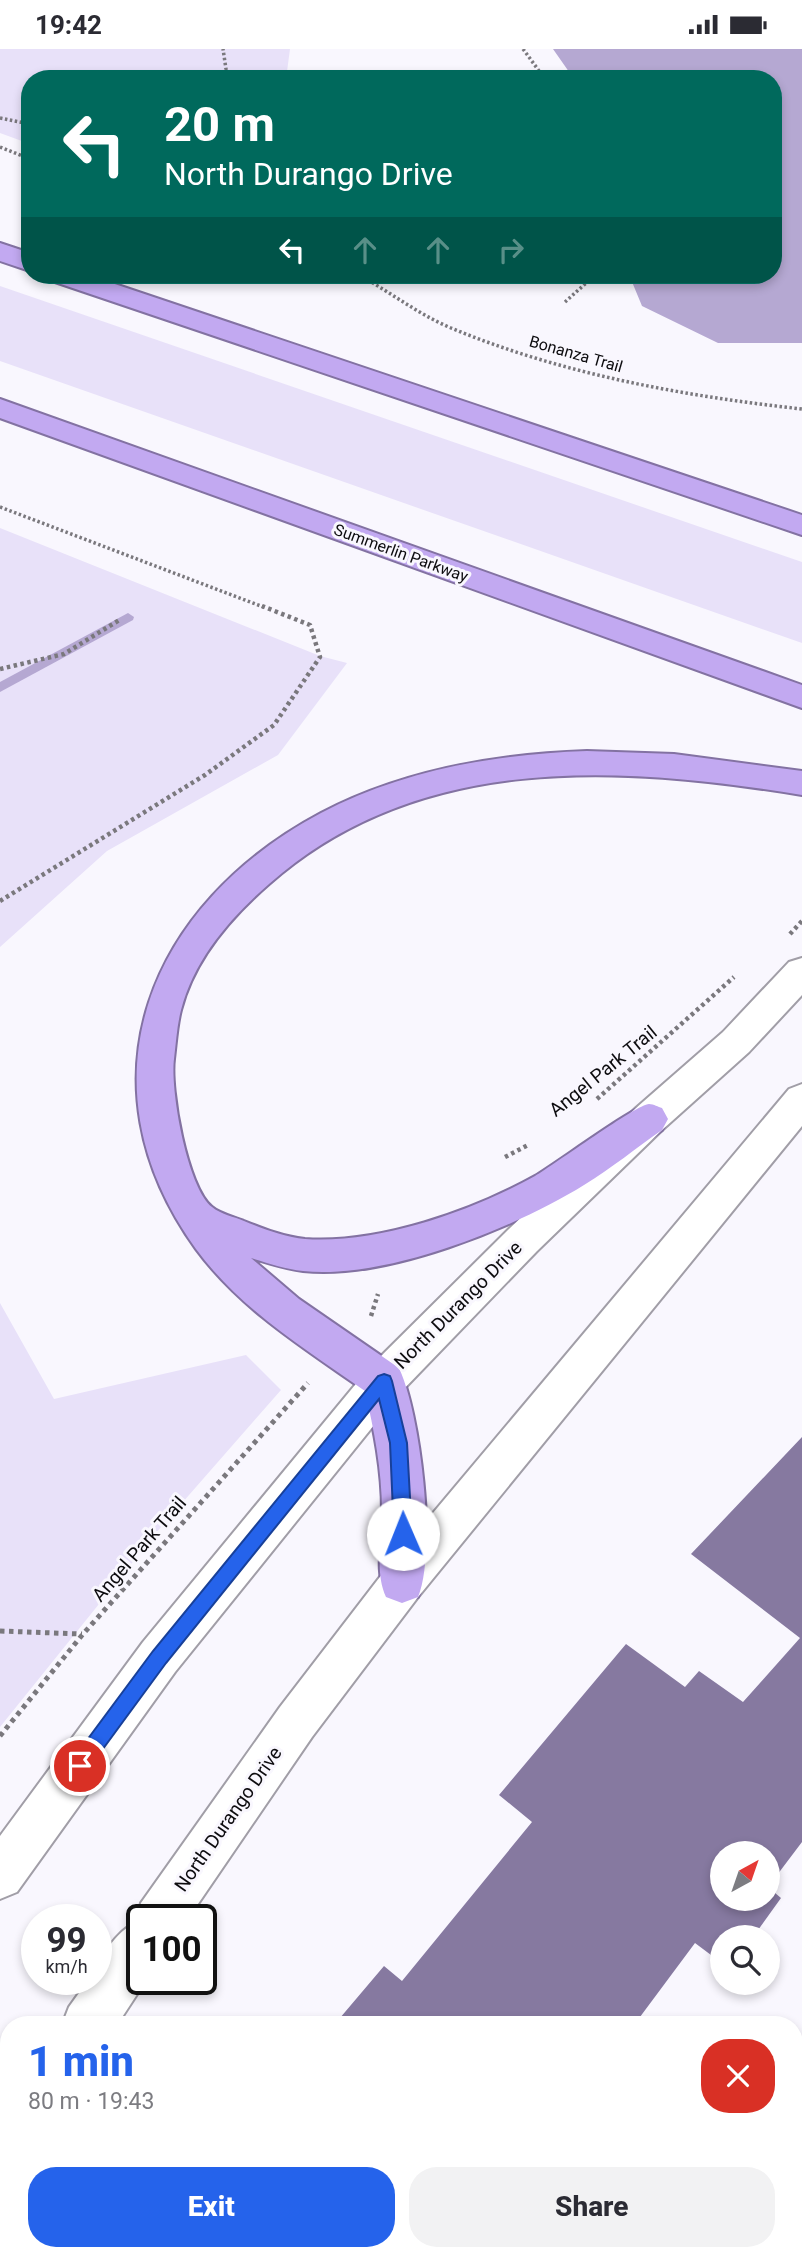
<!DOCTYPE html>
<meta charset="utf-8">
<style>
:root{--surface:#fff;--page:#f2f2f3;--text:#2b2b33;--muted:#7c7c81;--accent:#2563eb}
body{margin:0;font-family:Roboto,sans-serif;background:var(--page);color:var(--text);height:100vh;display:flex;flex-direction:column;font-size:26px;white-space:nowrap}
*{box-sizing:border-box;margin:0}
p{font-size:23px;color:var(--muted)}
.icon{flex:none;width:38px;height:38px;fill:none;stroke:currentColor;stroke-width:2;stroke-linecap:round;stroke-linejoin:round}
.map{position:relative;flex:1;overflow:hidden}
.sheet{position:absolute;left:0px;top:1967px;width:803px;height:245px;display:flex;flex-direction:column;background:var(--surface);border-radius:28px 28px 0 0;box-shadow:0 4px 10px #0003}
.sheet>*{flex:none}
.top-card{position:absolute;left:21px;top:21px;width:761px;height:214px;border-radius:28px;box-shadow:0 4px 10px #0003;background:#00695c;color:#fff;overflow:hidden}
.needle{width:46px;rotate:40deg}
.fabs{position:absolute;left:710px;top:1792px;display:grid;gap:14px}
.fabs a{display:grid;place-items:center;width:70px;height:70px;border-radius:50%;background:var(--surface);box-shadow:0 4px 10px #0003;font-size:35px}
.speed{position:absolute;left:21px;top:1855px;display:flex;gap:14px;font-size:35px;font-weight:700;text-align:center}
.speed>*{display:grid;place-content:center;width:91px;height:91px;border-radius:50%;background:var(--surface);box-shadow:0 4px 10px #0003;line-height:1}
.speed small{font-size:18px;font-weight:400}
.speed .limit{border:4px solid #111;border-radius:10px;background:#fff;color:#111}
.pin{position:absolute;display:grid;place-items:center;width:60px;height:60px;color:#fff;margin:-30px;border:4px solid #fff;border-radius:50%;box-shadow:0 2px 7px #0007}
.me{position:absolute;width:77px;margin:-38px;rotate:359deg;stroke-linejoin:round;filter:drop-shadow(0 0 5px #0008)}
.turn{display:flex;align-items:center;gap:24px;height:147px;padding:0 28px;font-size:32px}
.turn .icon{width:91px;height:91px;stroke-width:2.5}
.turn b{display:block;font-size:49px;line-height:60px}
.lanes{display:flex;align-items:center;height:66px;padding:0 28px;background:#0003;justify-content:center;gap:35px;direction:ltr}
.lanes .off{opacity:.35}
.round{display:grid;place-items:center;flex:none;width:74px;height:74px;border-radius:28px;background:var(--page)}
.overview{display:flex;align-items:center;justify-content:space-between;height:119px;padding:0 28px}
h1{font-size:42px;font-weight:800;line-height:52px;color:var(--accent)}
.button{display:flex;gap:14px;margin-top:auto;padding:14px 28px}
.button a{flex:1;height:80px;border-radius:28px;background:var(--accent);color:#fff;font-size:28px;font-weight:800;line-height:80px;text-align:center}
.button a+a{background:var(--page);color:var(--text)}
.status{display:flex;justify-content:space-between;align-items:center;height:49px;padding:0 35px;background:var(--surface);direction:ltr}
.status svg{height:19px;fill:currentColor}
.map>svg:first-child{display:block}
.green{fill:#e8e1f9}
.water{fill:#b5a8d2}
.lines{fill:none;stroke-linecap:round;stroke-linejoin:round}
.stream{fill:#b5a8d2;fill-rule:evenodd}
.building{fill:#8679a0}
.street-casing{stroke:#a19ea7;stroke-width:4}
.secondary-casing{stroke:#a19ea7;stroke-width:4}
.highway-casing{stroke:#8372a2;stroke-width:4}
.path-far2{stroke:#7a787d;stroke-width:3.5;stroke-dasharray:2.5 2.5;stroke-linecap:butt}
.path-far1{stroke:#7a787d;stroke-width:4.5;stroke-dasharray:3.5 3.5;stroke-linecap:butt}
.path{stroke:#7a787d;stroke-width:5;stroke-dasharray:4.5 4.5;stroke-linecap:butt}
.street{fill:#fff;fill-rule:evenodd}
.secondary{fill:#fff;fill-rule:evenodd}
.highway{fill:#c2a9f1;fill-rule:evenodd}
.route{fill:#2563eb;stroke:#184099;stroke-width:2}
.labels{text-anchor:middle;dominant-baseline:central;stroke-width:6;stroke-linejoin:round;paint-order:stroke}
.far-street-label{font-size:16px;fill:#0d0c0f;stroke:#f9f7fe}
.street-label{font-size:19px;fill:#0d0c0f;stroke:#f9f7fe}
</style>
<div class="status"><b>19:42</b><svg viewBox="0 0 49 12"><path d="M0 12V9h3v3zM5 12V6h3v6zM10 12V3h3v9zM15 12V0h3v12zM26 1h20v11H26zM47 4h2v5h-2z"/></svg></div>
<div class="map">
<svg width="802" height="2212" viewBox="0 0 802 2212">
<rect width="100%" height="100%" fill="#f9f7fe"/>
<!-- green -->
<path class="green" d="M 0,0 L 290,0 L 286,30 L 30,30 L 30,95 L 0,84 Z
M 0,237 L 802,513 L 802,594 L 0,312 Z
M 0,479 L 320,607 L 347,614 L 278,706 L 107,802 L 0,898 Z
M 0,1254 L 54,1350 L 246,1306 L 281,1341 L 161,1478 L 0,1678 Z"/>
<!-- water -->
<path class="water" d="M 553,0 L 802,0 L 802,294 L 718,294 L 642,257 L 630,228 L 630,226 L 774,226 L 774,30 L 574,30 Z"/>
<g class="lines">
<!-- stream -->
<path class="stream" d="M 128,564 L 134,568 L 133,571 L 0,643 L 0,633 Z"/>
</g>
<!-- building -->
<path class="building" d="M 802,1388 L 802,1793 L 768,1838 L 768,1804 L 723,1804 L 723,1850 L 768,1850 L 768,1838 L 781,1849 L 753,1888 L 723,1888 L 723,1915 L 695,1894 L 634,1976 L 334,1976 L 384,1917 L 402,1932 L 532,1773 L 499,1746 L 626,1595 L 685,1638 L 699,1622 L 743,1653 L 800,1589 L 691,1505 Z"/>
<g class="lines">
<defs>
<path id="street" d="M 802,2041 L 802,2097 L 794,2100 L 794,2044 Z
M 794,2134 L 802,2137 L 802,2195 L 794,2192 Z"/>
<path id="secondary" d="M 802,909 L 802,946 L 749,1003 L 662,1081 L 537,1202 L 399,1345 L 175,1623 L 17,1843 L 0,1850 L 0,1787 L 143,1593 L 369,1319 L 509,1180 L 636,1059 L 723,983 L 789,913 Z
M 802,1035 L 802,1077 L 418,1548 L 312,1688 L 187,1871 L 142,1871 L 142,1930 L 147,1930 L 117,1976 L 62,1976 L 69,1958 L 89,1930 L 96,1930 C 96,1911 118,1881 135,1874 L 141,1854 L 280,1658 L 386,1520 L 789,1040 Z
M 9,2067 L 9,2127 L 0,2131 L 0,2070 Z"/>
<path id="highway" d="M 0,194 L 30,204 L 30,222 L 0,212 Z
M 49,226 L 88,226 L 802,466 L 802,486 L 52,232 Z
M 0,350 L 802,636 L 802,659 L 0,369 Z
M 587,702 L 674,705 L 802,722 L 802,746 C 619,716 418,703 269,835 C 231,868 194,910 181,961 C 177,976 176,994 174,1010 C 170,1040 187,1138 212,1158 C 220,1165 235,1168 244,1172 C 264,1180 284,1188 305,1190 C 379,1195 472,1162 535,1127 C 554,1116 637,1055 649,1055 C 654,1055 658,1058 662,1059 L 668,1070 L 662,1081 C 636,1099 612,1119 584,1136 C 515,1179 385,1231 303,1222 C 285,1220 268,1214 251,1209 L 299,1250 L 399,1319 C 420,1363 437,1504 418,1548 L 402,1554 L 386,1548 C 374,1522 383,1490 382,1462 C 382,1421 374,1381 365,1342 C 305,1300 240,1260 196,1200 C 75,1032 150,855 321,764 C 403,721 495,705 587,702 Z"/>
</defs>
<!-- street casing -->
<use href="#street" class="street-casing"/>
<!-- secondary casing -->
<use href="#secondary" class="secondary-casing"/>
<!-- highway casing -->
<use href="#highway" class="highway-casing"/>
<!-- path-far2 -->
<path class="path-far2" d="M 523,0 L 545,30
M 221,30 L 226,20 L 223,0
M 0,69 L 30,75
M 0,98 L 30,110
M 359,226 C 390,243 418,265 451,279 C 562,325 683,347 802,360
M 565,253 L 595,226
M 0,458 L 266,559"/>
<!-- path-far1 -->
<path class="path-far1" d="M 0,620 L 64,605 L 121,570
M 0,852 L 205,726 L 274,676 L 320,608 L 310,576 L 262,557
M 790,885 L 802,872
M 597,1050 L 734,928
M 505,1108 L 528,1096
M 371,1267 L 378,1245"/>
<!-- path -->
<path class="path" d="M 0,1582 L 82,1585
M 0,1687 L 83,1585 L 308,1334"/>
<!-- street -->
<use href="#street" class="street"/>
<!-- secondary -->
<use href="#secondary" class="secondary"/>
<!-- highway -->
<use href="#highway" class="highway"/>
</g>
<!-- route -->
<path class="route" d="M 384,1325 L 390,1327 L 392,1332 L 407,1394 L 412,1485 L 410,1491 L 403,1493 L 397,1491 L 394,1485 L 390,1394 L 379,1350 L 166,1614 L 86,1723 L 80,1726 L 73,1723 L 70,1717 L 73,1710 L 153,1602 L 378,1327 Z"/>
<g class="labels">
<!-- far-street labels -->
<g class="far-street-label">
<text transform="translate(576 305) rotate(16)">Bonanza Trail</text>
<text transform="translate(401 504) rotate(20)">Summerlin Parkway</text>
</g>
<!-- street labels -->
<g class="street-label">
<text transform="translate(603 1022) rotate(-39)">Angel Park Trail</text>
<text transform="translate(458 1256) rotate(-45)">North Durango Drive</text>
<text transform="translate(139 1500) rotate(-49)">Angel Park Trail</text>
<text transform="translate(228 1770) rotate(-55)">North Durango Drive</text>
</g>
</g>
</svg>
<div class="fabs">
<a><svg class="needle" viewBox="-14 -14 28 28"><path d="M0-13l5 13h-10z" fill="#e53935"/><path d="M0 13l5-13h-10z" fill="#7c7c81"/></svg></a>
<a><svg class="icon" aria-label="search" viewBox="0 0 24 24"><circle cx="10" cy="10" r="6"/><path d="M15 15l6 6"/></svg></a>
</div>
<div class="speed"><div>99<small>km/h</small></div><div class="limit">100</div></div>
<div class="pin" style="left:80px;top:1717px;background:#d93025"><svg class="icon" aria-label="arrive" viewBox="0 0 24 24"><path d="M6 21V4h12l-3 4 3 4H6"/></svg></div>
<svg class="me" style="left:403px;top:1485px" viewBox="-20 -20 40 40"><circle r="19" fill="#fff"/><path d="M0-13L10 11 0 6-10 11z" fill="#2563eb"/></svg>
<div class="top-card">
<div class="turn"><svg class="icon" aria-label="left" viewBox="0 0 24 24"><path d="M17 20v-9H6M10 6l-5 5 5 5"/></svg><div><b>20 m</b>North Durango Drive</div></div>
<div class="lanes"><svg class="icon" aria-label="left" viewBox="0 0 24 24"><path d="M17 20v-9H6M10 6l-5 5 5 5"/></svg><svg class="icon off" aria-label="ahead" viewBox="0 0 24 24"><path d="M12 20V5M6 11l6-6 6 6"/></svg><svg class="icon off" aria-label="ahead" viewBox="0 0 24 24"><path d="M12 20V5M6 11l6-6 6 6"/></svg><svg class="icon off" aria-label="right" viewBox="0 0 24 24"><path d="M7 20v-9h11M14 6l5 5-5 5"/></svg></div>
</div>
<section class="sheet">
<div class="overview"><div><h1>1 min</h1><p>80 m · 19:43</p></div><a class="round" style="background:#d93025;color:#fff"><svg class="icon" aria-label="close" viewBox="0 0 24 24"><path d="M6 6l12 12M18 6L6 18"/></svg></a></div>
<div class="button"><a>Exit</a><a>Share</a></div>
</section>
</div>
